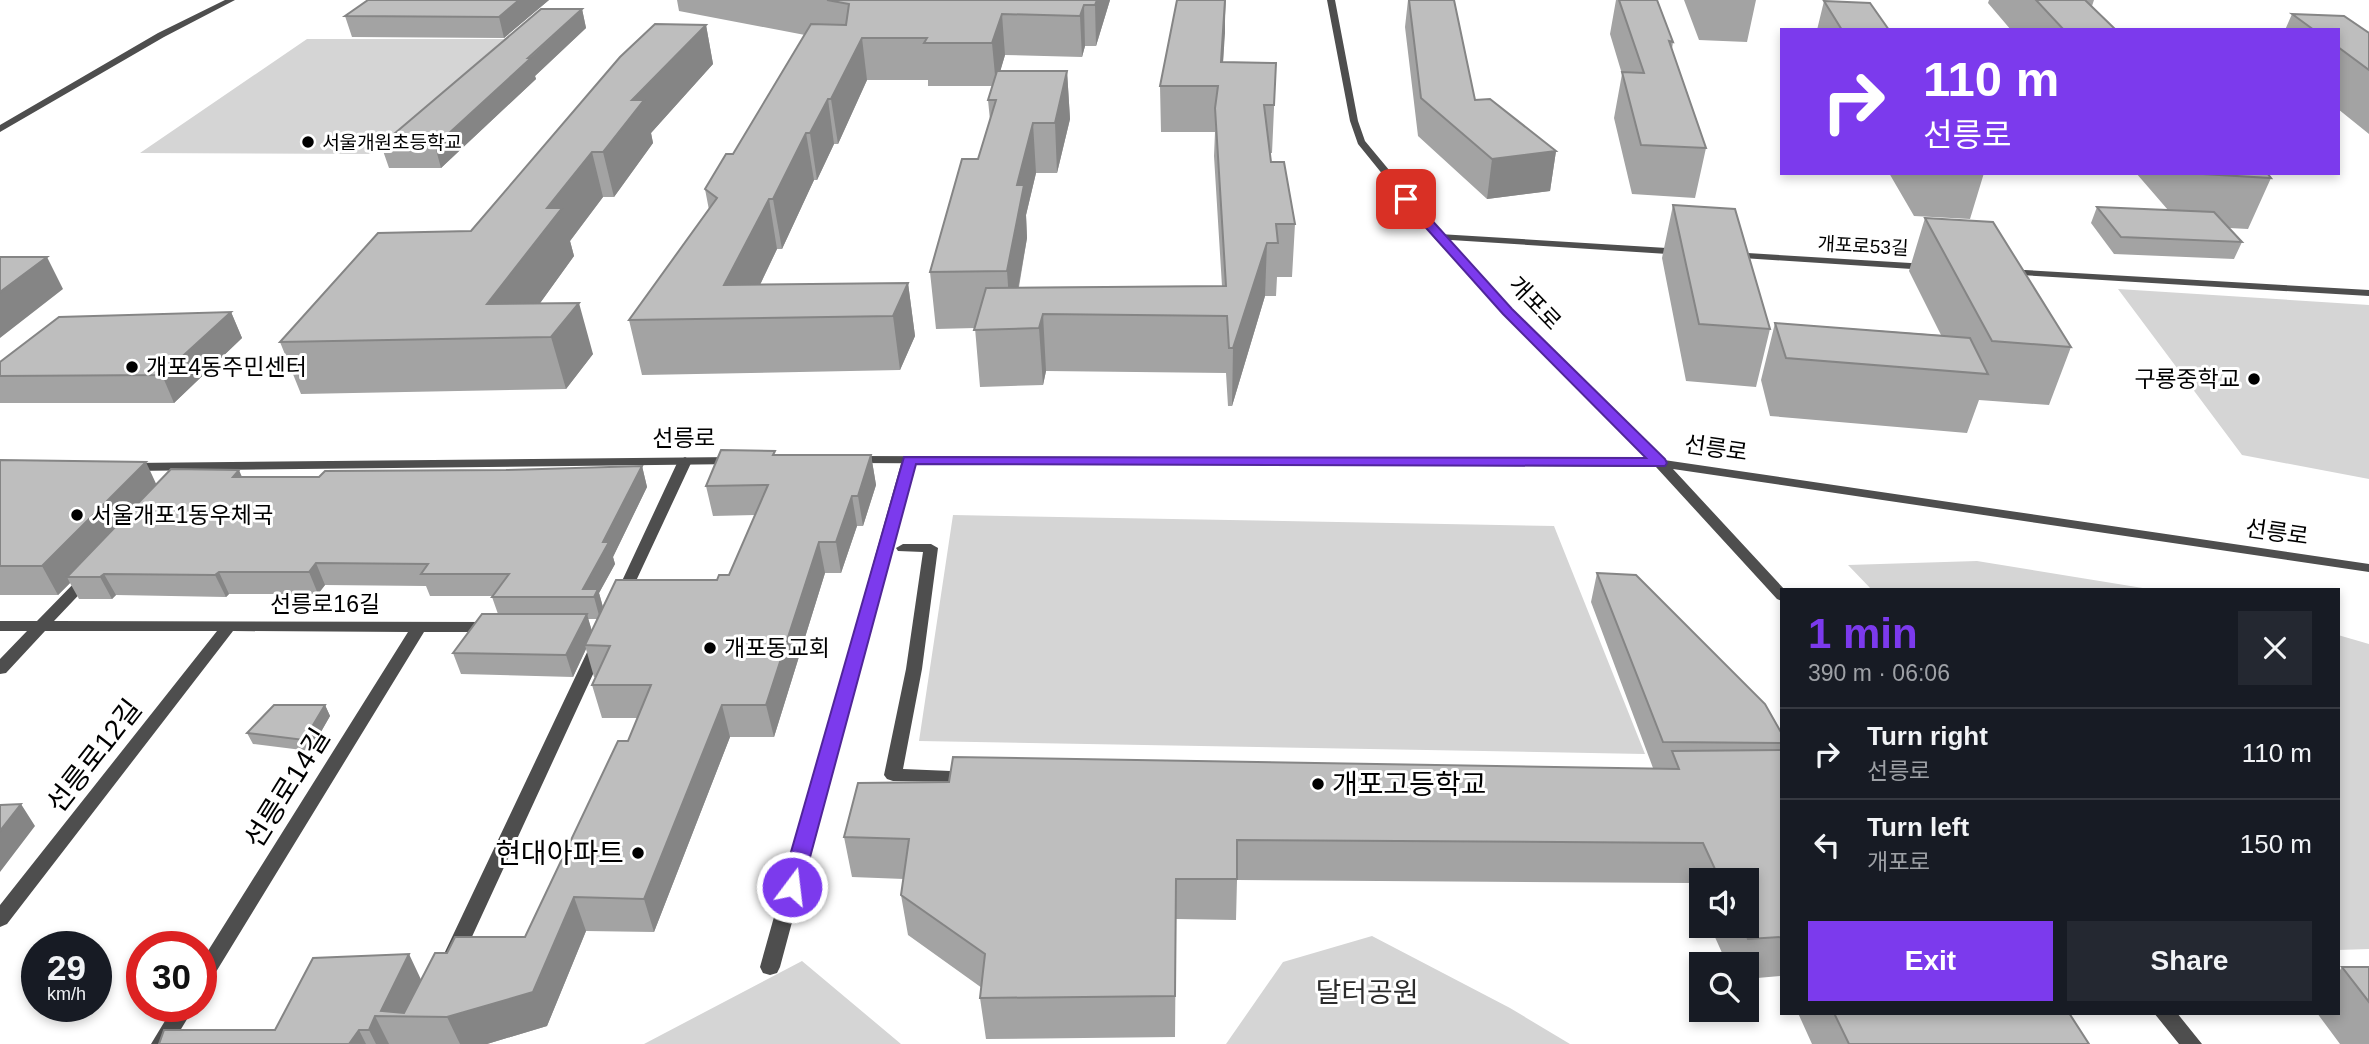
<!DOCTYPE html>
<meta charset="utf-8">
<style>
:root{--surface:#171b24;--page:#242831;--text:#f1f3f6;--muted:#9ea1a6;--line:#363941;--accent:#7c3aed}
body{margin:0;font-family:Arial,"Noto Sans KR",sans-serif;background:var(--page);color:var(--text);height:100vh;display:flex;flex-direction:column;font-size:26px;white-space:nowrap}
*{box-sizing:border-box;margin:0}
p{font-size:23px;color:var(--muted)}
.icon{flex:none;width:38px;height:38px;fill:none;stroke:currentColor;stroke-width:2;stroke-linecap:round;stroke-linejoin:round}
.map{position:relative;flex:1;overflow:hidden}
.side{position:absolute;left:1780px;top:588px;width:560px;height:427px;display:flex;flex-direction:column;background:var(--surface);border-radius:0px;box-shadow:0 4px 10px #0003}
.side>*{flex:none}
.hud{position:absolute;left:1780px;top:28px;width:560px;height:147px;border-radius:0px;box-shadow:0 4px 10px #0003;background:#7c3aed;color:#fff;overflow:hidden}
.tools{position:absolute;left:1689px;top:868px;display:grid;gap:14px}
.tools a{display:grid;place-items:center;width:70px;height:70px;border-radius:0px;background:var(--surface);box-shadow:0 4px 10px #0003;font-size:35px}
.speed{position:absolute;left:21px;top:931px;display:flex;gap:14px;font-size:35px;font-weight:700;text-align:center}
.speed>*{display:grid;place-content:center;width:91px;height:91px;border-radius:50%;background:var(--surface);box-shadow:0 4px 10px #0003;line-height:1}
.speed small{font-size:18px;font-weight:400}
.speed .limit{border:10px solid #d22;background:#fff;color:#111}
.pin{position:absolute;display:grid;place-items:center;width:60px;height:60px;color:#fff;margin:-30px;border-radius:14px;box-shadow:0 4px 10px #0006}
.me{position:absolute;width:77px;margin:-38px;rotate:15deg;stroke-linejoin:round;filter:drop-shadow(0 0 5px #0008)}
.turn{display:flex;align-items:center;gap:24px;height:147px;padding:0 28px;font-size:32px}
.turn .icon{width:91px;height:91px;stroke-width:2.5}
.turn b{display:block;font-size:49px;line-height:60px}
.round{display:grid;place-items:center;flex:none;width:74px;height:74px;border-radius:0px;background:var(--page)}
.summary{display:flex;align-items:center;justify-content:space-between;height:119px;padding:0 28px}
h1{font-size:42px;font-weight:700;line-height:52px;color:var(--accent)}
.primary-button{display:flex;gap:14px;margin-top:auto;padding:14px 28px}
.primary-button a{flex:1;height:80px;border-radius:0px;background:var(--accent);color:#fff;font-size:28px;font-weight:700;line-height:80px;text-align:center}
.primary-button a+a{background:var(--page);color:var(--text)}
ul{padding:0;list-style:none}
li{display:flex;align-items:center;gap:21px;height:91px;padding:0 28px;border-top:2px solid var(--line)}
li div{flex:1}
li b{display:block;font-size:26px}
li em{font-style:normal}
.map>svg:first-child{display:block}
.green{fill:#d5d5d5}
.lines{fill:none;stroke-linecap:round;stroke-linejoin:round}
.pedestrian{fill:#4e4e4e;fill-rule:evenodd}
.minor{fill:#4e4e4e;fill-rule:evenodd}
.tertiary{fill:#4e4e4e;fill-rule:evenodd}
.wall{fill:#a3a3a3;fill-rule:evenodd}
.shaded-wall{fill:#858585}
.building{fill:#bebebe;stroke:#858585;stroke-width:2}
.route{fill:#7c3aed;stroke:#51269a;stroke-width:2}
.poi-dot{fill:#000;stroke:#fff;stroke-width:2.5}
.labels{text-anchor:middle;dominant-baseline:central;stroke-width:6;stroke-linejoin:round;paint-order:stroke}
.far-poi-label{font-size:19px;fill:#000;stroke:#fff;text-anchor:start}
.far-street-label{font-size:19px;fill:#000;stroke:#fff}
.street-label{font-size:23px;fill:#000;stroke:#fff}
.poi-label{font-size:23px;fill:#000;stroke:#fff;text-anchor:start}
.near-street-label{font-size:28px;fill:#000;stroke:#fff}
.near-poi-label{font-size:28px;fill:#000;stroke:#fff;text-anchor:start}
.near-park-label{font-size:28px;fill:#2c2c2c;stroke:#fff}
</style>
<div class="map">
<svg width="2369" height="1044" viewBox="0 0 2369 1044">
<rect width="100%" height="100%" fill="#fff"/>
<!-- green -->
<path class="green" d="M 307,39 L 504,39 L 373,154 L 140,153 Z
M 2118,289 L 2369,305 L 2369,479 L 2242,455 Z
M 953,515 L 1554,526 L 1645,754 L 919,741 Z
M 1977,561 L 2155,590 L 1872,590 L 1848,565 Z
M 2338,635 L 2369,644 L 2369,949 L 2338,950 Z
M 1372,936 L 1510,1008 L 1570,1044 L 1226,1044 L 1283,962 Z
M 802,961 L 901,1044 L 644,1044 Z"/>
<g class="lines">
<!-- pedestrian -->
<path class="pedestrian" d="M 903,544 L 931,544 L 938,548 L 922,669 L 903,769 L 974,772 L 977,776 L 974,780 L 968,782 L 893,781 L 887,779 L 884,775 L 906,669 L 923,552 L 898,551 L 896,548 Z"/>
<!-- minor -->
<path class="minor" d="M 225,0 L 235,0 L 164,37 L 0,132 L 0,125 L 158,33 Z
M 1439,234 L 1683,249 L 1688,252 L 1683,255 L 1435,239 L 1435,235 Z
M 1731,252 L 1927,264 L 1932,267 L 1927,270 L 1727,257 L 1726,255 Z
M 2007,269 L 2369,290 L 2369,296 L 2003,274 L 2002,272 Z
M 909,456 L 916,460 L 780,967 L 777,973 L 770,975 L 763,973 L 760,967 L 902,460 Z
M 685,457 L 692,461 L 629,596 L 622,601 L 617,599 L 615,596 L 678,461 Z
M 86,574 L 91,576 L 93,579 L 91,582 L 54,621 L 489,622 L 497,627 L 489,632 L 424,632 L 208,985 L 201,987 L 201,962 L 408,632 L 233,631 L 7,924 L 0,927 L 0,905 L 217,631 L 45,631 L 6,673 L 0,674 L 0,659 L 27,631 L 0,631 L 0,621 L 37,621 L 81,576 Z
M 598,641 L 604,642 L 606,646 L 464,954 L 461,960 L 454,962 L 447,960 L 444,954 L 590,646 L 592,642 Z
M 174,1006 L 195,1006 L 172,1044 L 151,1044 Z"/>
<!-- tertiary -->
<path class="tertiary" d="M 1327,0 L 1335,0 L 1358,121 L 1365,141 L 1443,235 L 1512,309 L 1664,460 L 2369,564 L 2369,572 L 1673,469 L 1785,590 L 1782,590 L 1782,601 L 1777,599 L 1656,467 L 851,463 L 849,460 L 851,457 L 856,456 L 1649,459 L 1504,313 L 1435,239 L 1358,144 L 1350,121 Z
M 734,457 L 741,461 L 739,464 L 131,471 L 124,467 L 131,463 Z
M 2154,1013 L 2177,1013 L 2202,1044 L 2179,1044 Z"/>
</g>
<!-- wall -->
<path class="wall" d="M 368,0 L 549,0 L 504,38 L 352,37 L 345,16 Z
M 677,0 L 1110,0 L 1096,46 L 1085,46 L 1082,57 L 1005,55 L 1000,71 L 1067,71 L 1070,119 L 1057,173 L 1036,173 L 1026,215 L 1027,238 L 1019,287 L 1222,286 L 1214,156 L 1215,132 L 1161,132 L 1160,86 L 1177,0 L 1226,0 L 1223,62 L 1276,63 L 1272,153 L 1270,153 L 1271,162 L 1295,224 L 1292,277 L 1277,277 L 1276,296 L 1265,296 L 1232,406 L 1228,406 L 1226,373 L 1046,371 L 1043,385 L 980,387 L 975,328 L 936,329 L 930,272 L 978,159 L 990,120 L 988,100 L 993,86 L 928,86 L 928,80 L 867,80 L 838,144 L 834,144 L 817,180 L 814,180 L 782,249 L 777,249 L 760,285 L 908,283 L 915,336 L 900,370 L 642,375 L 629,320 L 709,210 L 705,189 L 733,154 L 805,35 L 679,11 Z
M 1408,0 L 1454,0 L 1475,100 L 1556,151 L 1550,191 L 1487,199 L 1418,136 L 1405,27 Z
M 1616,0 L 1657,0 L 1673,42 L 1672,49 L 1706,148 L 1695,198 L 1632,194 L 1614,118 L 1622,74 L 1610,34 Z
M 1684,0 L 1756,0 L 1747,42 L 1699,40 Z
M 1989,0 L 2094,0 L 2092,6 L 2116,30 L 2011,30 L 1988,3 Z
M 1824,1 L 1889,30 L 1817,30 Z
M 582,9 L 586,28 L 535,76 L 536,79 L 441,168 L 389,168 L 381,145 Z
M 2292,14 L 2369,33 L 2369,134 L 2338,109 L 2338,30 L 2285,30 Z
M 706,25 L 713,64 L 651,133 L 653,143 L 614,197 L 603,197 L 570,241 L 574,256 L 540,303 L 593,354 L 566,389 L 301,394 L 280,342 L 471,231 Z
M 1889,173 L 1984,173 L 1970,219 L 1914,216 Z
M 2136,173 L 2267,173 L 2271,178 L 2248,229 L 2229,228 L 2242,242 L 2234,259 L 2114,254 L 2091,223 L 2097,207 L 2168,210 Z
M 1673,205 L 1770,329 L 1756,387 L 1686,381 L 1662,258 Z
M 1925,218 L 2071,347 L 2049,405 L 1979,400 L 1967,433 L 1770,416 L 1761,380 L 1775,323 L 1941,335 L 1909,271 Z
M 231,312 L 242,338 L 174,403 L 0,403 L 0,362 Z
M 776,455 L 871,455 L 876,485 L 863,526 L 857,526 L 841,573 L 825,573 L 774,737 L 730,737 L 654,932 L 586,931 L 547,1026 L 487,1044 L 159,1044 L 275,1030 L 421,980 L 447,953 L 525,937 L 628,741 L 638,718 L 602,718 L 592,685 L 595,677 L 594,677 L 586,649 L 573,677 L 461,674 L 453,653 L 498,614 L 492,597 L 493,596 L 430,596 L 426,586 L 325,585 L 318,594 L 229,594 L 226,597 L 116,595 L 112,599 L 79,599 L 70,583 L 58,595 L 0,595 L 0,460 L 157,485 L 242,477 L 319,477 L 642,466 L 647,487 L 613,557 L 615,564 L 599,593 L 603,607 L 717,580 L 729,575 L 755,515 L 713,516 L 706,486 ZM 588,619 L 597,619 L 592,631 Z
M 1597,573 L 1782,734 L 1782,980 L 1780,976 L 1746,979 L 1746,964 L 1727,964 L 1710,926 L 1746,926 L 1746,880 L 1701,880 L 1701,906 L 1691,883 L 1237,880 L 1236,920 L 1176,919 L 1175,1037 L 986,1039 L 980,998 L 982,988 L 908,935 L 901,895 L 904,879 L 852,877 L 844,837 L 1653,768 L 1591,602 Z
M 325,705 L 330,716 L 310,751 L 253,744 L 247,733 Z
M 2342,967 L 2369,967 L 2369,1044 L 2340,1044 L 2317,1013 L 2338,1013 L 2338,973 Z
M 1798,1013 L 2069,1013 L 2089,1044 L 1812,1044 Z"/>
<!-- shaded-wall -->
<path class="shaded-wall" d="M 519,0 L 549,0 L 504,38 L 499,17 Z
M 1097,0 L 1110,0 L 1096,46 L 1095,5 Z
M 1225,0 L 1225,33 L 1220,107 L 1221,62 Z
M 1084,5 L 1085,46 L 1082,57 L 1080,16 Z
M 582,9 L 586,28 L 535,76 L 536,79 L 441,168 L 435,146 Z
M 1002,14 L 1005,55 L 996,86 L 992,43 Z
M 706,25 L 713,64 L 651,133 L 653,143 L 614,197 L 603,152 L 632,100 Z
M 862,38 L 867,80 L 838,144 L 831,99 Z
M 1067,71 L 1070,119 L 1057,173 L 1055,123 Z
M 828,99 L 834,144 L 817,180 L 810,133 Z
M 1033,123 L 1036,173 L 1026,215 L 1027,238 L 1011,328 L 1007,271 L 1017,185 Z
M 806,133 L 814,180 L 782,249 L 773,199 Z
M 1556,151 L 1550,191 L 1487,199 L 1492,159 Z
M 592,152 L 603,197 L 570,241 L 574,256 L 515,338 L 487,304 L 547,208 Z
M 769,199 L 777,249 L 744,318 L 724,285 Z
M 1267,243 L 1265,296 L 1232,406 L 1233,348 Z
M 47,257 L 63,289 L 0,338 L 0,292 Z
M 908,283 L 915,336 L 900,370 L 893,316 Z
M 579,303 L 593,354 L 566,389 L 551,337 Z
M 231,312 L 242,338 L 174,403 L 162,375 Z
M 1043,314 L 1046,371 L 1043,385 L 1039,328 Z
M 871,455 L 876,485 L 863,526 L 858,496 Z
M 146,462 L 159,490 L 67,577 L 70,583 L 58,595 L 42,566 Z
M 642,466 L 647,487 L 613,557 L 615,564 L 599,593 L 604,611 L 600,619 L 594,597 L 583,589 L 603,542 Z
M 239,470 L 248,491 L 233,477 Z
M 852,496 L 857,526 L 841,573 L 836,542 Z
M 819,542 L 825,573 L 774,737 L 766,705 Z
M 316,563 L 325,585 L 318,594 L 309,572 Z
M 219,572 L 229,594 L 226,597 L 215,575 Z
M 104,574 L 116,595 L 112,599 L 100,577 Z
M 587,614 L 593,635 L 585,645 L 586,649 L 573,677 L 566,655 Z
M 325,705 L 330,716 L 310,751 L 304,740 Z
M 722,705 L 730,737 L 654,932 L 644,899 Z
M 21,804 L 35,826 L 0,872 L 0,831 Z
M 574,897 L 586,931 L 547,1026 L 487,1044 L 460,1044 L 447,1017 Z
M 409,954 L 425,988 L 411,1017 L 381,1011 Z
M 375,1016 L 389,1044 L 376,1044 L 369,1030 Z
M 359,1030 L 366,1044 L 349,1044 Z"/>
<!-- building -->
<path class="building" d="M 368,0 L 519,0 L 499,17 L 345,16 Z
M 827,0 L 1097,0 L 1095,5 L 1084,5 L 1080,16 L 1002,14 L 992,43 L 924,43 L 927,38 L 862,38 L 831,99 L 828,99 L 810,133 L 806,133 L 773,199 L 769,199 L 724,285 L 908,283 L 893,316 L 629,320 L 717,198 L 705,189 L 726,154 L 733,154 L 811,24 L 846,25 L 849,4 Z
M 1177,0 L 1225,0 L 1221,62 L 1276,63 L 1274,105 L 1264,105 L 1271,162 L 1284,162 L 1295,224 L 1276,224 L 1278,243 L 1267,243 L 1233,348 L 1229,348 L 1227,316 L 1043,314 L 1039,328 L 974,330 L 986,288 L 1226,286 L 1215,108 L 1218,86 L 1160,86 Z
M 1409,0 L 1454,0 L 1475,100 L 1490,99 L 1556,151 L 1492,159 L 1421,98 Z
M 1619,0 L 1657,0 L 1673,42 L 1669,41 L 1706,148 L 1641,145 L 1622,72 L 1644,73 Z
M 2036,0 L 2085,0 L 2116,30 L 2064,30 Z
M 1824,1 L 1870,3 L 1889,30 L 1842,30 Z
M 541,9 L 582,9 L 528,58 L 531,58 L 435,146 L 381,145 Z
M 2292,14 L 2344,16 L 2369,33 L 2369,70 L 2338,47 L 2338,30 L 2314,30 Z
M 655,24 L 706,25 L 632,100 L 644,100 L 603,152 L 592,152 L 547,208 L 562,208 L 487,304 L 579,303 L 551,337 L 280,342 L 378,233 L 471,231 L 620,57 Z
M 997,71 L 1067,71 L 1055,123 L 1033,123 L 1017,185 L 1024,185 L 1007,271 L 930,272 L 962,159 L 978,159 L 996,100 L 988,100 Z
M 2202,173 L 2267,173 L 2271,178 L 2203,174 Z
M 1673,205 L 1735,209 L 1770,329 L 1699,324 Z
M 2097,207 L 2214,212 L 2242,242 L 2121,237 Z
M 1925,218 L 1993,222 L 2071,347 L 1992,341 Z
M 0,257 L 47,257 L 0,292 Z
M 231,312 L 162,375 L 0,376 L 0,362 L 59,317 Z
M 1775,323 L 1970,338 L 1988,374 L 1786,358 Z
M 721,450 L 775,451 L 773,455 L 871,455 L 858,496 L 852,496 L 836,542 L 819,542 L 766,705 L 722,705 L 644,899 L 574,897 L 533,992 L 447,1017 L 375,1016 L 369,1030 L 359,1030 L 349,1044 L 159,1044 L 164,1030 L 275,1030 L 313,958 L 409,954 L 381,1011 L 404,1013 L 435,953 L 447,953 L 455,937 L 525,937 L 618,741 L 628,741 L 651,685 L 592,685 L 610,646 L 585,645 L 616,580 L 717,580 L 719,575 L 729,575 L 768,485 L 706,486 Z
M 0,460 L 146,462 L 42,566 L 0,566 Z
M 642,466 L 603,542 L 609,542 L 583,589 L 598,589 L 594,597 L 492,597 L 509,574 L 421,574 L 428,564 L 316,563 L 309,572 L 219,572 L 215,575 L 104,574 L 100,577 L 67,577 L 171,469 L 239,470 L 233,477 L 319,477 L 325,471 L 506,470 Z
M 1597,573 L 1636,575 L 1765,704 L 1782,734 L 1782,743 L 1663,742 Z
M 482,614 L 587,614 L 566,655 L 453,653 Z
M 274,705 L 325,705 L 304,740 L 247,733 Z
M 1782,750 L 1782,937 L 1748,939 L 1742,926 L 1746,926 L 1746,880 L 1720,880 L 1703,843 L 1237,840 L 1237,879 L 1176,879 L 1175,996 L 980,998 L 985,954 L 901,895 L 909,839 L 844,837 L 858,783 L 949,782 L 953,757 L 1679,769 L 1672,751 Z
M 21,804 L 0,831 L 0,805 Z
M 2342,967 L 2369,967 L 2369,1002 Z
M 1834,1013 L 2069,1013 L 2089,1044 L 1849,1044 Z"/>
<!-- route -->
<path class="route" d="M 1402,196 L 1410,196 L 1512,309 L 1665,459 L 1667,463 L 1665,466 L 916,464 L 802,887 L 799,893 L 792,896 L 784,893 L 781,887 L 904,457 L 1646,458 L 1503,314 L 1402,201 Z"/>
<!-- markers -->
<g class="poi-dot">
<circle cx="308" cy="142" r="7"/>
<circle cx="132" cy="367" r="7"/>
<circle cx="2254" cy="379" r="7"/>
<circle cx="77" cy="515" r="7"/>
<circle cx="710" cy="648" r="7"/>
<circle cx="1318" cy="784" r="7"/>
<circle cx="638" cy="853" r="7"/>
</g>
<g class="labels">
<!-- far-poi labels -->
<g class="far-poi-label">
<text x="322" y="142">서울개원초등학교</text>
</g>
<!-- far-street labels -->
<g class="far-street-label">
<text transform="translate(1863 246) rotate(3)">개포로53길</text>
</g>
<!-- street labels -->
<g class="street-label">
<text transform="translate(1535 303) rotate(46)">개포로</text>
<text x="684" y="438">선릉로</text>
<text transform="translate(1716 448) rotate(8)">선릉로</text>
<text transform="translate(2277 532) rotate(8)">선릉로</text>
<text x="325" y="604">선릉로16길</text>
</g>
<!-- poi labels -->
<g class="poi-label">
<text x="146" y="367">개포4동주민센터</text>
<text x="2240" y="379" text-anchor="end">구룡중학교</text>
<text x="91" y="515">서울개포1동우체국</text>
<text x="724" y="648">개포동교회</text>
</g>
<!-- near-street labels -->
<g class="near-street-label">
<text transform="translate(94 756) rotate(-52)">선릉로12길</text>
<text transform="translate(287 788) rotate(-58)">선릉로14길</text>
</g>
<!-- near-poi labels -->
<g class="near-poi-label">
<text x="1332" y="784">개포고등학교</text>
<text x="624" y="853" text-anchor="end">현대아파트</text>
</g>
<!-- near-park labels -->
<g class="near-park-label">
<text x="1367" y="992">달터공원</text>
</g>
</g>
</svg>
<div class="tools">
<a><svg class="icon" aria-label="sound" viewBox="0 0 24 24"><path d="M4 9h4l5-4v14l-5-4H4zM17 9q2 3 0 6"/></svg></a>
<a><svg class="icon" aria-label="search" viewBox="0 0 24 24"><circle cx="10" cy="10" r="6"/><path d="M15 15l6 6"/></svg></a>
</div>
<div class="speed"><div>29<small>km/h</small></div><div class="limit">30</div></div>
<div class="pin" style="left:1406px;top:199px;background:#d93025"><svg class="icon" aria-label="arrive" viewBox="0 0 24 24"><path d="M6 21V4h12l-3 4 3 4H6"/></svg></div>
<svg class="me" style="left:792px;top:887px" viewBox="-20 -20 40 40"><circle r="17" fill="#7c3aed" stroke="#fff" stroke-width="3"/><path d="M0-11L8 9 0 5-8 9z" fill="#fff"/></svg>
<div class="hud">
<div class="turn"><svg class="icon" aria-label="right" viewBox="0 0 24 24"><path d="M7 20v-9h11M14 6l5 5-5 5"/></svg><div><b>110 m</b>선릉로</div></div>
</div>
<section class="side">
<div class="summary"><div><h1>1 min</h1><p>390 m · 06:06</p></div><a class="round"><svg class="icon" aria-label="close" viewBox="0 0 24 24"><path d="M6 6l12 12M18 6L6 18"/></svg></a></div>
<ul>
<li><svg class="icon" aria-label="right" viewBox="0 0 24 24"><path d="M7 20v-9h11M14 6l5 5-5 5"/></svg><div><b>Turn right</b><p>선릉로</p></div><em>110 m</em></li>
<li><svg class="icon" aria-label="left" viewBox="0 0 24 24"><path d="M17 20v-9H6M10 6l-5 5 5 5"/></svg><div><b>Turn left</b><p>개포로</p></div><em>150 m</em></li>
</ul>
<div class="primary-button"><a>Exit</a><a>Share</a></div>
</section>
</div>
